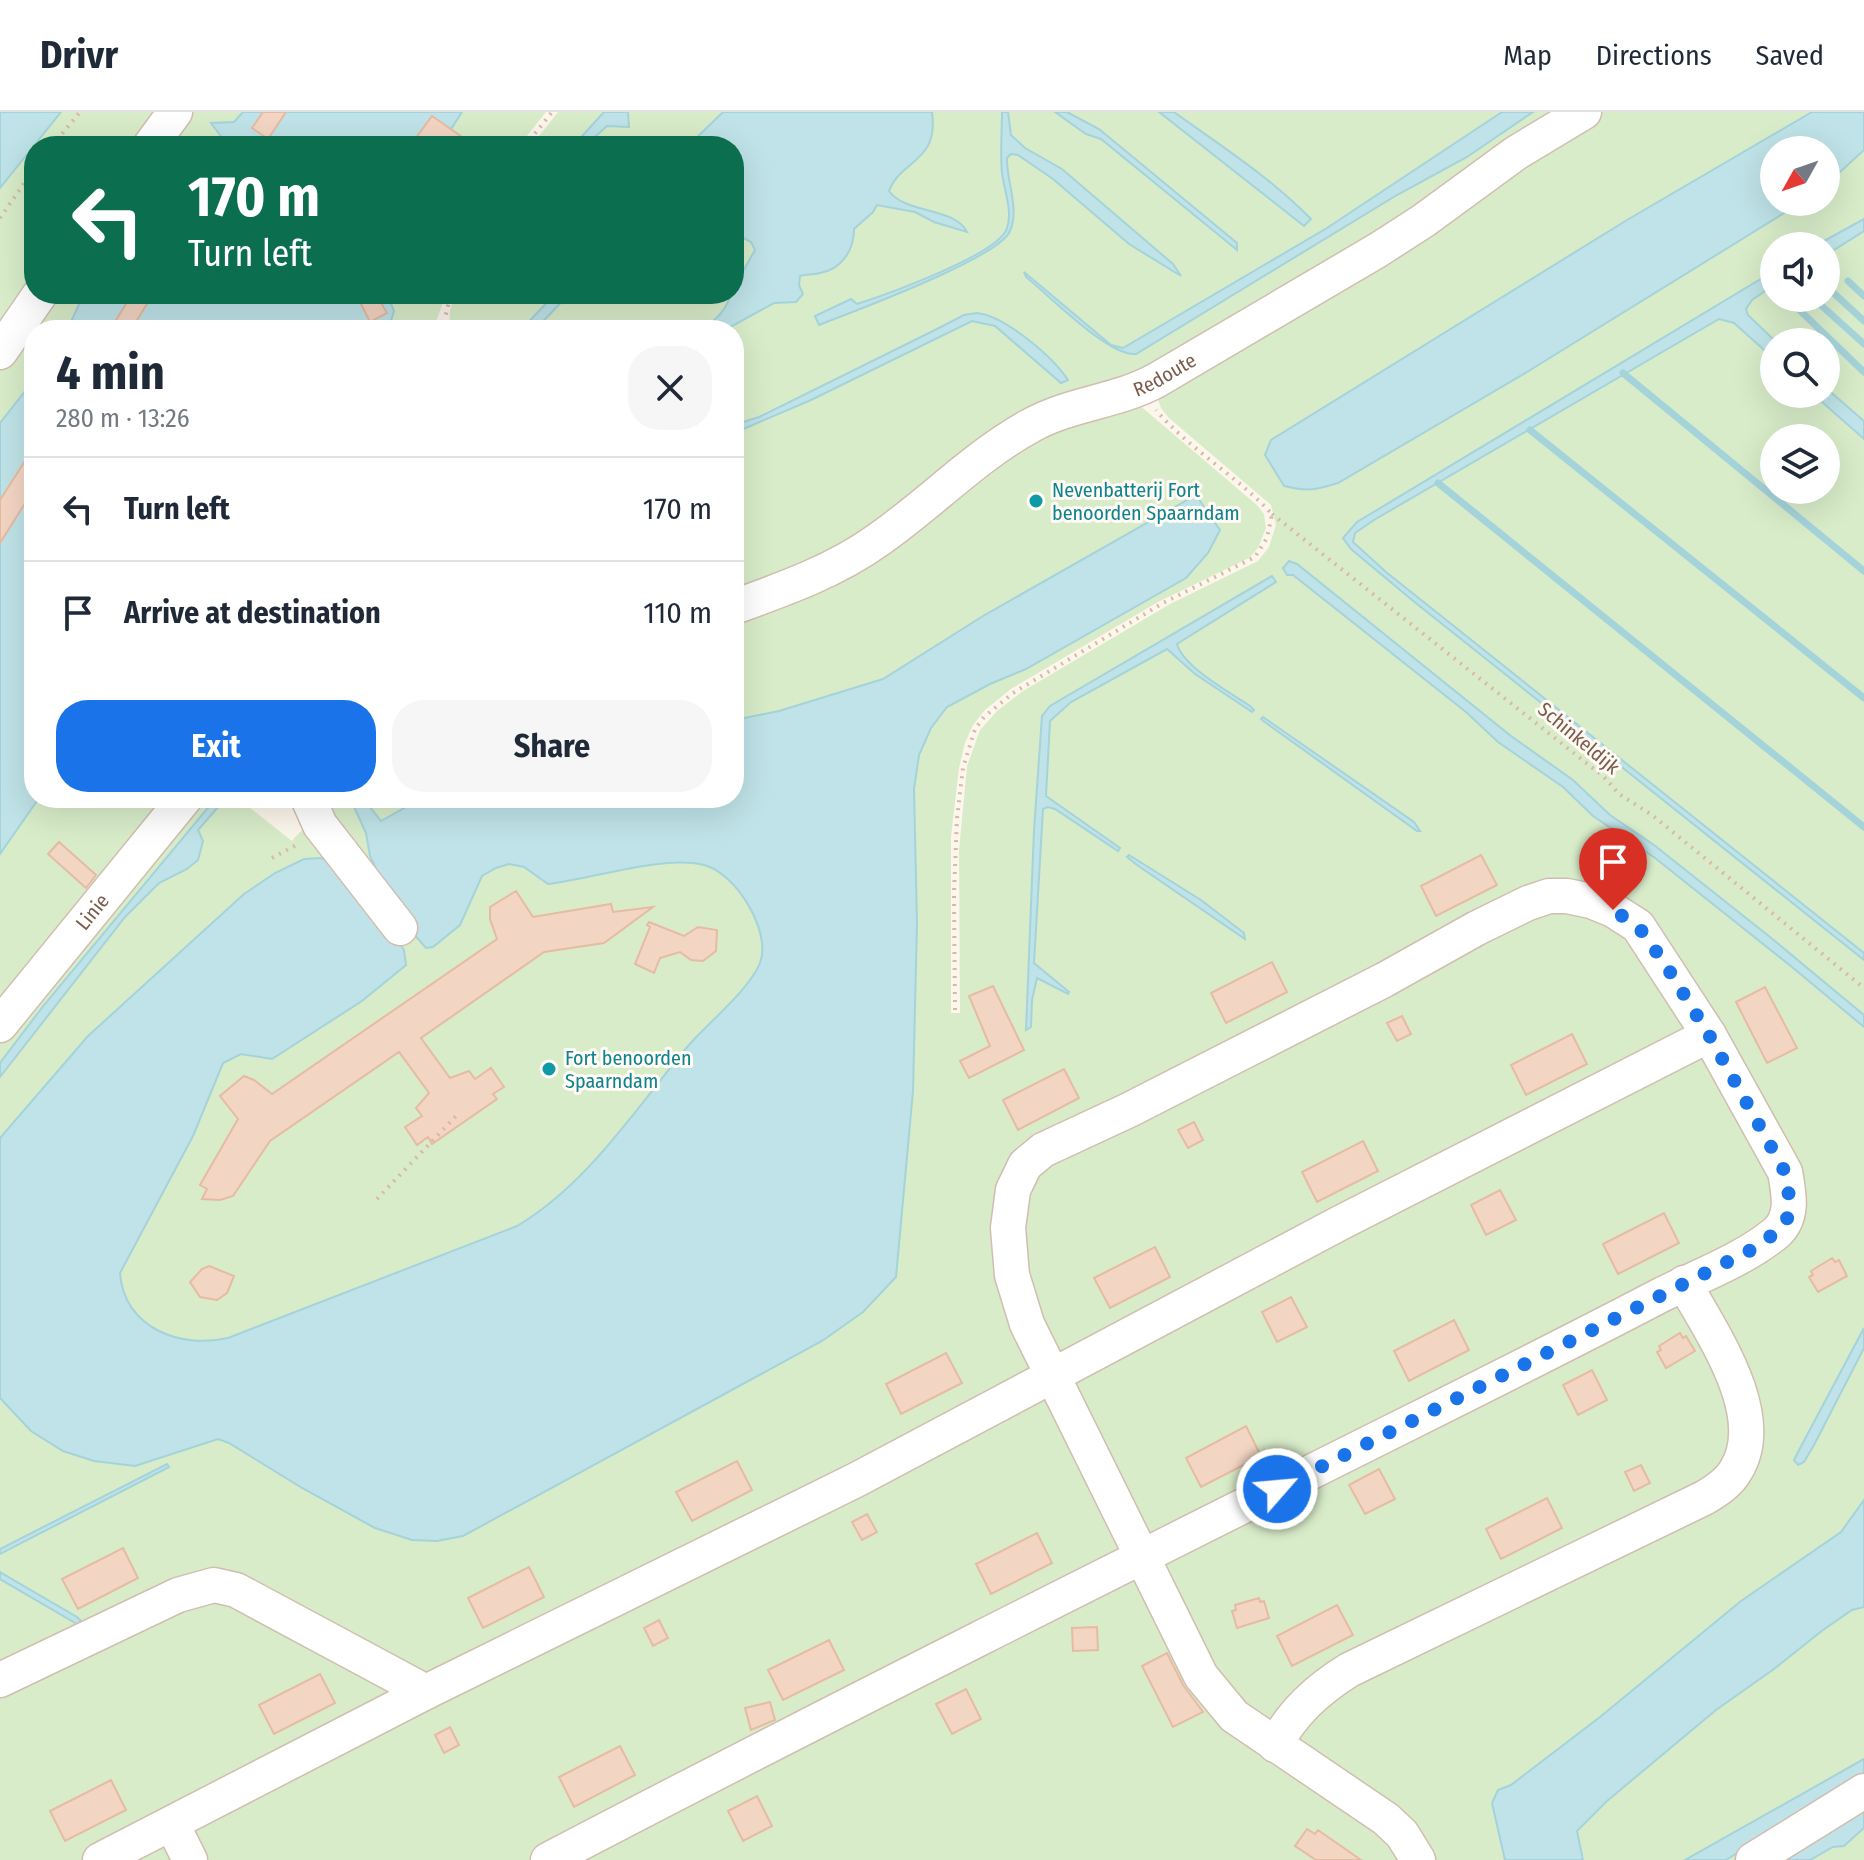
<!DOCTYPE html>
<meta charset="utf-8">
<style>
:root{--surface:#fff;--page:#f6f6f7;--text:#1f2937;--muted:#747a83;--line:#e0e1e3;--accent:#1a73e8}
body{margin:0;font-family:"Fira Sans Condensed",sans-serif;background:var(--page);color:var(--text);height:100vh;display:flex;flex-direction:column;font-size:30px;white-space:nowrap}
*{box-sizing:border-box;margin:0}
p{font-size:26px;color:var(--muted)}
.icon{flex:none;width:44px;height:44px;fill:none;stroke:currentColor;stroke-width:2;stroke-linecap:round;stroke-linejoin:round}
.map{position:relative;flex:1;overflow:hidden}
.details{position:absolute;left:24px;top:208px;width:720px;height:488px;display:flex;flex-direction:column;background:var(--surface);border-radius:32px;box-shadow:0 8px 32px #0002}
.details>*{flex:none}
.hud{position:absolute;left:24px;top:24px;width:720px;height:168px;border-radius:32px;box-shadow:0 8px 32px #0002;background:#0b6e4f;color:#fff;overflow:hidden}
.needle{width:52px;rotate:230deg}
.buttons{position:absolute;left:1760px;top:24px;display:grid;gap:16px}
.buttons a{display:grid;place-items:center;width:80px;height:80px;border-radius:50%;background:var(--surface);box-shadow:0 8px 32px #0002;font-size:40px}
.pin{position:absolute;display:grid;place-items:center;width:68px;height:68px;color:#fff;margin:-82px -34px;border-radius:50% 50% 50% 0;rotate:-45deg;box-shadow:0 0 8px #0007}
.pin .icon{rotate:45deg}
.me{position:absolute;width:88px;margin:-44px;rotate:63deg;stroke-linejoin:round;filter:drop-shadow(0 0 6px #0008)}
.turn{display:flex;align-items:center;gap:28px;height:168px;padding:0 32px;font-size:36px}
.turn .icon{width:104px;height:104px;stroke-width:2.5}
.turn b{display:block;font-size:56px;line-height:68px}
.round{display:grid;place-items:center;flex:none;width:84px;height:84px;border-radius:32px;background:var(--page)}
.headline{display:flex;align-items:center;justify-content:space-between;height:136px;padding:0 32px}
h1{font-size:48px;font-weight:700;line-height:60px}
.cta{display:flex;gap:16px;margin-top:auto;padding:16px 32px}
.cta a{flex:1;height:92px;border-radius:32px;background:var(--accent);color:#fff;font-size:32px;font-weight:700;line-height:92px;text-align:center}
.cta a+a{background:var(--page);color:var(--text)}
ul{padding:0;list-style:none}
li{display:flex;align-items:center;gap:24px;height:104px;padding:0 32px;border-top:2px solid var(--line)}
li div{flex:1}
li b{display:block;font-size:30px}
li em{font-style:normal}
header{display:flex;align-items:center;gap:48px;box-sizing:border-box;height:112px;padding:0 40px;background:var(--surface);border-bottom:2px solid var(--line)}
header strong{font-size:38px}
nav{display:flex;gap:44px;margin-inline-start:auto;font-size:28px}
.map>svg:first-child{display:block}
.green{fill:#d8ecc9;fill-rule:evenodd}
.water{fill:#bfe3e8;stroke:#a5d3da;stroke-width:2;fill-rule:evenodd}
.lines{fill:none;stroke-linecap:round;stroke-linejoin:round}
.stream{stroke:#a5d3da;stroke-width:7}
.building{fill:#f3d5c3;stroke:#e6bba3;stroke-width:2}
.minor-casing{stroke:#d1beb0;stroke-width:37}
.path{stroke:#d9b8a5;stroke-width:4;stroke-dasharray:2 6;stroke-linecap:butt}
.minor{stroke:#fff;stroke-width:34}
.route{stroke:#1a73e8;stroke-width:14;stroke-dasharray:0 25.2}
.culture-dot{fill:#0f9aa8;stroke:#fffaf3;stroke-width:3}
.labels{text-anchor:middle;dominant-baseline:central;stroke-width:6;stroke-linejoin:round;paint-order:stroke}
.street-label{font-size:20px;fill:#7a5c4d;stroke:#fffaf3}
.culture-label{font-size:20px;fill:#0d838f;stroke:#fffaf3;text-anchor:start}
</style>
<header>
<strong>Drivr</strong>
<nav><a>Map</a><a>Directions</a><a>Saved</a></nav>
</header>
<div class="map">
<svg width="1864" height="1748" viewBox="0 0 1864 1748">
<rect width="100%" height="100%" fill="#fdf6ec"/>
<!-- green -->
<path class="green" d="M 0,0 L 169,0 L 143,34 L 34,34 L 34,182 L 0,231 Z
M 183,0 L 546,0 L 519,34 L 157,34 Z
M 558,0 L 1574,0 L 900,406 L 734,490 L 734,218 L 449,218 L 450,199 L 455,182 L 734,182 L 734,34 L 531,34 Z
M 1597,0 L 1864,0 L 1864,1672 L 1741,1748 L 0,1748 L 0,922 L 192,686 L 240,686 L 240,688 L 292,729 C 306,711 323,708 332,686 L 734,686 L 734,500 L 1013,332 L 1138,292 L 1258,394 L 1264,402 L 1266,416 L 1258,436 L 1249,446 L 1158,490 L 1011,577 L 985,598 L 973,613 L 965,631 L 959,656 L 951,725 L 951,901 L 960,901 L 959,739 L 967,654 L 980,618 L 997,599 L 1023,579 L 1170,492 L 1258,449 L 1269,435 L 1276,413 L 1271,393 L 1169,306 L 1161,296 L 1157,285 ZM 1774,38 L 1826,38 L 1826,90 L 1774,90 ZM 1774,134 L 1826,134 L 1826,186 L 1774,186 ZM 1774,230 L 1826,230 L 1826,282 L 1774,282 ZM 1774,326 L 1826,326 L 1826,378 L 1774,378 Z
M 48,182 L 446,182 L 433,218 L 34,218 L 34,686 L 177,686 L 0,904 L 0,251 Z
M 1864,1716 L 1864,1748 L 1810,1748 C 1830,1735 1849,1734 1864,1716 Z"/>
<!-- water -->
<path class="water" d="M 0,0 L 61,0 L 0,76 Z
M 243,0 L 462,0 L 440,34 L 224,34 L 226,31 L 211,11 L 234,10 Z
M 604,0 L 628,0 L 629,15 L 607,14 L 585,34 L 573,34 Z
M 723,0 L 932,0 C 939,51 901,47 889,79 C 905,102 955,95 967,120 L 934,110 L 915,100 L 877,93 L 873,100 L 854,117 C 854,138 842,157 820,161 C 813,163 807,162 800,164 L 799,173 L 803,182 L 796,190 L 774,191 L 725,218 L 716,216 L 701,218 C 716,208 725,200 731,182 L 734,182 L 734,175 L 755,138 L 751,130 L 734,121 L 734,34 L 688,34 Z
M 1002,0 L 1008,0 L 1011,23 L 1025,36 L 1062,57 L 1173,152 L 1181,164 L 1129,132 L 1053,67 L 1018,43 L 1011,42 L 1007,46 C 1006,68 1020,97 1010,119 C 999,146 852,200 819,213 L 815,204 L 851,187 L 857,192 C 885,183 1000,142 1007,116 C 1013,99 1004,78 1002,61 C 1000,41 1002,20 1002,0 Z
M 1055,0 L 1067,0 L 1099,17 L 1237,131 L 1237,138 L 1101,27 L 1086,22 Z
M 1159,0 L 1174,0 C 1221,34 1270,65 1311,107 L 1304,114 Z
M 1502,0 L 1533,0 L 1467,45 L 1397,83 L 1136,242 C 1109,245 1050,184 1026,165 L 1024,160 L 1111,233 L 1123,236 L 1327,116 Z
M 1812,0 L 1864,0 L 1864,38 L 1826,73 L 1826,38 L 1774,38 L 1774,90 L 1802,90 L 1527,260 L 1338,371 C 1315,378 1308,380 1284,374 L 1265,343 L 1271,328 L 1627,108 Z
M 1864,107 L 1864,119 L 1826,143 L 1826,134 L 1815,134 Z
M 1774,159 L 1774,173 L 1752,188 L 1746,197 L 1748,203 L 1776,230 L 1774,247 L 1734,211 L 1719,207 L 1374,408 L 1355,421 L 1353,430 L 1386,460 L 1864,841 L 1864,848 L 1412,488 L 1351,437 L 1343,426 L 1357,410 Z
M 84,182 L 387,182 L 394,199 L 388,218 L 67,218 Z
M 555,182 L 569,182 L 535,218 L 521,218 Z
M 977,201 C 1005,204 1053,245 1068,268 L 1061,271 L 995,214 L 972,209 L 811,288 L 734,321 L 734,313 L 759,305 L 937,217 L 964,203 Z
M 34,268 L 34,686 L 39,686 L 0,742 L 0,311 Z
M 1826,276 L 1864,309 L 1864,327 L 1813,282 L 1826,282 Z
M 1196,383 L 1220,418 L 1208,441 L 1186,466 L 1026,557 L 990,572 L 947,595 L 931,616 L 919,643 L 914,677 L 917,812 L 913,979 L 896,1165 L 863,1200 L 822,1229 L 463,1424 L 437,1429 L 412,1428 L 375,1416 L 302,1376 L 229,1331 L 218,1327 L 135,1354 L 94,1349 L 63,1339 L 31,1319 L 0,1286 L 0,1026 L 88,924 L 244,782 L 275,761 L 304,747 L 322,746 L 385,776 L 370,744 L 366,721 L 350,686 L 363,686 L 381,709 L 422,686 L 734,686 L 734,608 L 779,599 L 883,567 L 983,504 ZM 509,752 L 524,755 L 548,772 C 593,767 660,743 704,753 C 736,761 772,820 760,851 C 749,878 708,911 688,934 C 637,995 587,1073 517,1114 L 228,1226 C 180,1237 124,1216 120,1161 L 193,1024 L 223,951 L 241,942 L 272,947 L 362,889 L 406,853 L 404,838 L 393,822 L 405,812 L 426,836 L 433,835 L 460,813 L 482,764 L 496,756 Z
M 1289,449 L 1297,452 L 1511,624 L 1573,668 L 1610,703 L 1654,733 L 1770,825 L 1864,903 L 1864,915 L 1792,855 L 1655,746 L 1593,704 L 1563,675 L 1498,630 L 1466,600 L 1293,463 L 1287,463 L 1283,456 Z
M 1272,464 L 1276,470 L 1177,532 C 1183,555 1231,581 1250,594 L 1254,598 L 1252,600 L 1195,562 L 1167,537 L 1071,590 L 1050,609 L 1046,684 L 1120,736 L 1118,739 L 1055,697 L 1048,695 L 1043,697 L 1034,851 L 1069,880 L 1068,882 L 1037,866 L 1032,888 L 1031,915 L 1026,918 L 1034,718 L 1042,604 L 1050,594 Z
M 1263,605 L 1414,710 L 1420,719 L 1417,719 L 1266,611 L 1261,607 Z
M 216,686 L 226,686 L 198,718 L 203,729 L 198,748 L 187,757 L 159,771 L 125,805 L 0,965 L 0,951 L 44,893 Z
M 1129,743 L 1201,788 L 1244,821 L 1245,827 L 1137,753 L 1127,745 Z
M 1864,1216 L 1864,1236 L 1814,1333 L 1804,1350 L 1798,1353 L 1794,1348 L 1798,1340 Z
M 167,1352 L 169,1355 L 0,1442 L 0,1437 Z
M 1864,1388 L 1864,1495 L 1852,1498 L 1823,1518 L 1774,1557 L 1716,1598 L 1607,1689 L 1577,1719 L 1583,1748 L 1505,1748 L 1492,1691 L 1498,1678 L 1511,1673 L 1600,1605 L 1741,1489 L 1841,1420 Z
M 0,1460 L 77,1505 L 81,1509 L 77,1512 L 0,1467 Z
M 1864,1647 L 1864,1661 L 1726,1748 L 1685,1748 Z
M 1864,1697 L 1864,1716 L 1844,1734 L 1833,1735 L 1810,1748 L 1783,1748 Z"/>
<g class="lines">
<!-- stream -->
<path class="stream" d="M 1848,169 L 1864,184
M 1826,174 L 1864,209
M 1787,186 L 1864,260
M 1813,186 L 1864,232
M 1623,261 L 1864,459
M 1530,318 L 1864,586
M 1438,371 L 1864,715"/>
</g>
<!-- building -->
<path class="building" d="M 263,0 L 286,0 L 268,27 L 252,16 Z
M 432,4 L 475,34 L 410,34 Z
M 132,182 L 153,182 L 131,218 L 110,218 Z
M 356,182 L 376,182 L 387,201 L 370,210 Z
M 34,335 L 34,377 L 0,431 L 0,388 Z
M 59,730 L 96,763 L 86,776 L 48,742 Z
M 1481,743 L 1497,773 L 1436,804 L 1421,774 Z
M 516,779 L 533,805 L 611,792 L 613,800 L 653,795 L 604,831 L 544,840 L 421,926 L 450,966 L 469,959 L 475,967 L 491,956 L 504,975 L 493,982 L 497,987 L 432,1032 L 428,1025 L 417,1033 L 405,1015 L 422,1004 L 416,996 L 429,981 L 399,940 L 270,1029 L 233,1084 L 220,1088 L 202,1087 L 207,1077 L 200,1073 L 238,1007 L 220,984 L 244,964 L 254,968 L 272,982 L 497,827 L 490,807 L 490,795 Z
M 649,810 L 684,824 L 698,815 L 717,818 L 716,839 L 703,849 L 691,848 L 680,840 L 660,846 L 654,861 L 635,852 L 650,815 L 647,813 Z
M 1272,850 L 1287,880 L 1226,911 L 1211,881 Z
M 993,874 L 1024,938 L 969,966 L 960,949 L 990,934 L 969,884 Z
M 1765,875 L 1797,936 L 1767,951 L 1736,890 Z
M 1402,904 L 1411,922 L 1397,929 L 1387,911 Z
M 1572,922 L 1587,952 L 1526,983 L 1511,953 Z
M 1064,957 L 1079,986 L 1018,1018 L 1003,988 Z
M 1194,1010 L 1203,1028 L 1188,1036 L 1178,1018 Z
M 1363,1029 L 1378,1059 L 1317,1090 L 1302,1060 Z
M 1500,1078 L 1516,1108 L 1486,1123 L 1471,1093 Z
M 1664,1101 L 1679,1131 L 1618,1162 L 1603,1132 Z
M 1155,1135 L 1170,1165 L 1110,1196 L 1094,1166 Z
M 1832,1146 L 1835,1150 L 1839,1148 L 1847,1164 L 1818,1180 L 1809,1165 L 1813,1163 L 1811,1159 Z
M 209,1154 L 234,1164 L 227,1181 L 217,1188 L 200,1185 L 190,1170 L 202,1157 Z
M 1291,1185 L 1307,1215 L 1277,1230 L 1262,1200 Z
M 1454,1208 L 1469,1238 L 1409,1269 L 1394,1239 Z
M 1680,1221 L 1683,1226 L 1686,1224 L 1695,1239 L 1666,1256 L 1657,1240 L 1661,1238 L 1659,1234 Z
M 946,1241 L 962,1271 L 901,1302 L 886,1272 Z
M 1592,1258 L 1607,1288 L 1578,1303 L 1563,1273 Z
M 1246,1314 L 1261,1344 L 1201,1375 L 1186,1346 Z
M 737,1349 L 752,1378 L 692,1409 L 676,1380 Z
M 1641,1353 L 1650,1371 L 1634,1379 L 1625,1360 Z
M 1379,1357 L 1395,1387 L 1365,1402 L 1349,1373 Z
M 1547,1386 L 1562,1416 L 1501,1447 L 1486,1417 Z
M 867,1402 L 877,1420 L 862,1428 L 852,1410 Z
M 1037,1421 L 1052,1451 L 991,1482 L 976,1452 Z
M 123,1436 L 138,1466 L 78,1497 L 62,1467 Z
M 529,1455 L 544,1485 L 483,1516 L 468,1486 Z
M 1259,1486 L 1260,1490 L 1264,1489 L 1269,1506 L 1237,1516 L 1232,1499 L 1236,1498 L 1235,1493 Z
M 1337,1493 L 1353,1523 L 1292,1554 L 1277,1524 Z
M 659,1508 L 668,1526 L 653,1534 L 644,1516 Z
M 1097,1515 L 1098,1538 L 1073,1539 L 1072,1516 Z
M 829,1528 L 844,1558 L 783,1588 L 768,1558 Z
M 1167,1541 L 1183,1573 L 1203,1600 L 1173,1615 L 1142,1554 Z
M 320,1562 L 335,1591 L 274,1622 L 259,1593 Z
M 966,1577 L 981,1607 L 952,1622 L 936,1592 Z
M 770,1590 L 775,1608 L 751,1618 L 745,1596 Z
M 450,1615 L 459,1633 L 444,1641 L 435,1623 Z
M 620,1634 L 635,1663 L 574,1695 L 559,1665 Z
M 111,1668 L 126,1698 L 65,1729 L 50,1699 Z
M 757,1684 L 772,1714 L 743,1729 L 728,1699 Z
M 1307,1717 L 1315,1722 L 1318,1718 L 1361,1748 L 1316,1748 L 1295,1734 Z"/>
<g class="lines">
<defs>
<g id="minor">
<path d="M 150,34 L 175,0"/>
<path d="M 0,240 L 40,182"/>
<path id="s1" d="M 734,495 C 784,477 835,459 878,428 C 930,392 975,344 1030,314 C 1071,291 1117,290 1157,268 L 1378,138 L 1423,109 L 1516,41 L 1584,0"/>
<path d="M 308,686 L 320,713 L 400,816"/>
<path id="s2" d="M 0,913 L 185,686"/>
<path d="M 0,1568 L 178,1483 L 214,1473 L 236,1478 L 426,1580"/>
<path d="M 1275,1633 C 1293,1600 1317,1578 1349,1558 L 1704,1386 C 1716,1379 1729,1371 1736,1358 C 1770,1303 1711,1220 1684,1171"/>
<path d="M 172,1712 L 190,1748"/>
<path d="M 100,1748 L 426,1580 L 856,1368 L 1340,1111 L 1709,923"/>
<path d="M 548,1748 C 833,1599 1121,1455 1409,1311 C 1493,1269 1577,1227 1661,1183 C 1699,1164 1743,1148 1776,1121 C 1794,1105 1789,1082 1785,1060 L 1709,923 L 1638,814 L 1613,798 L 1591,789 L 1567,784 L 1549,784 L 1528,791 L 1477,816 L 1384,868 L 1129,998 L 1043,1038 L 1025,1053 L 1013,1078 L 1008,1116 L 1012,1163 L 1027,1212 L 1201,1564 L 1234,1604 L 1386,1707 L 1402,1722 L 1418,1748"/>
<path d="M 1753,1748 L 1864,1679"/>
</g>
</defs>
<!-- minor casing -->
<use href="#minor" class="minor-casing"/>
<!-- path -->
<path class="path" d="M 52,34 L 80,0
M 525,34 L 552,0
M 0,106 L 34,57
M 442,218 L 451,182
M 1272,402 L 1604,665 L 1619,682 L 1652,703 L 1864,876
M 272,746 L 300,731
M 955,898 L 954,781 L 957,706 L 963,656 L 975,617 L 984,605 L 1013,581 L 1163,491 L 1255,445 L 1267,426 L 1272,402 C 1237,364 1190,338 1156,298
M 377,1087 L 456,1004"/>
<!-- minor -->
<use href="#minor" class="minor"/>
</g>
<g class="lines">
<!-- route -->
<path class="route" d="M 1277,1377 L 1753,1137 L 1778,1119 L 1788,1105 L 1789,1084 L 1785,1060 L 1709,923 L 1665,852 L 1638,814 L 1613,798"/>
</g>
<!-- markers -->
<g class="culture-dot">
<circle cx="1036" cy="389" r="8"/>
<circle cx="549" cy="957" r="8"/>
</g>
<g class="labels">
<!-- street labels -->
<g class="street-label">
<text stroke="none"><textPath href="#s1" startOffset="494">Redoute</textPath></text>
<text transform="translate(1579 626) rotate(40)">Schinkeldijk</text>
<text stroke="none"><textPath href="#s2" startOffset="146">Linie</textPath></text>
</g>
<!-- culture labels -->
<g class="culture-label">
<text x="1052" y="378">Nevenbatterij Fort<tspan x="1052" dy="23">benoorden Spaarndam</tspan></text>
<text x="565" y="946">Fort benoorden<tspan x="565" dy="23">Spaarndam</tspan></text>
</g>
</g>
</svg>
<div class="buttons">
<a><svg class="needle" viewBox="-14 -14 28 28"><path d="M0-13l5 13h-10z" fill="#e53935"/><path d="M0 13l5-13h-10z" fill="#747a83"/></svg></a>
<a><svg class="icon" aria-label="sound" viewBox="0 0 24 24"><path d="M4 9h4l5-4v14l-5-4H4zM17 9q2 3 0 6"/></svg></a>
<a><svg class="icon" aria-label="search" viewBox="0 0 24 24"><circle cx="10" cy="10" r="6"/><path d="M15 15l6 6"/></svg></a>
<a><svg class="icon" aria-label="layers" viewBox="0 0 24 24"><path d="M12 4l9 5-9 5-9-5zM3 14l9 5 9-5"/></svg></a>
</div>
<div class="pin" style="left:1613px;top:798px;background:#d93025"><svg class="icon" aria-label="arrive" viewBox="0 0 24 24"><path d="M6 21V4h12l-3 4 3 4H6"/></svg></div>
<svg class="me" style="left:1277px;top:1377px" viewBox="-20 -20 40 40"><circle r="17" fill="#1a73e8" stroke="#fff" stroke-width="3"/><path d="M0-11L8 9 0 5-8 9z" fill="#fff"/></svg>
<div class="hud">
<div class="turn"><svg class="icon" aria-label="left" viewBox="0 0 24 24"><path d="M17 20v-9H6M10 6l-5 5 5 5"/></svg><div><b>170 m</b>Turn left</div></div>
</div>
<section class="details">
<div class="headline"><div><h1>4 min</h1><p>280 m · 13:26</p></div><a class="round"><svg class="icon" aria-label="close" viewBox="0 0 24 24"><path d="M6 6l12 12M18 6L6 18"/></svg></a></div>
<ul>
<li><svg class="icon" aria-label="left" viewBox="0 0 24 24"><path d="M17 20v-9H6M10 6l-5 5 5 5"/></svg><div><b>Turn left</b></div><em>170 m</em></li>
<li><svg class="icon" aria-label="arrive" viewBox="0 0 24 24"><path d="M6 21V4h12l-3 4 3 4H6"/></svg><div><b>Arrive at destination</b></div><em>110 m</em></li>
</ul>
<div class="cta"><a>Exit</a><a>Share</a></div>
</section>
</div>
